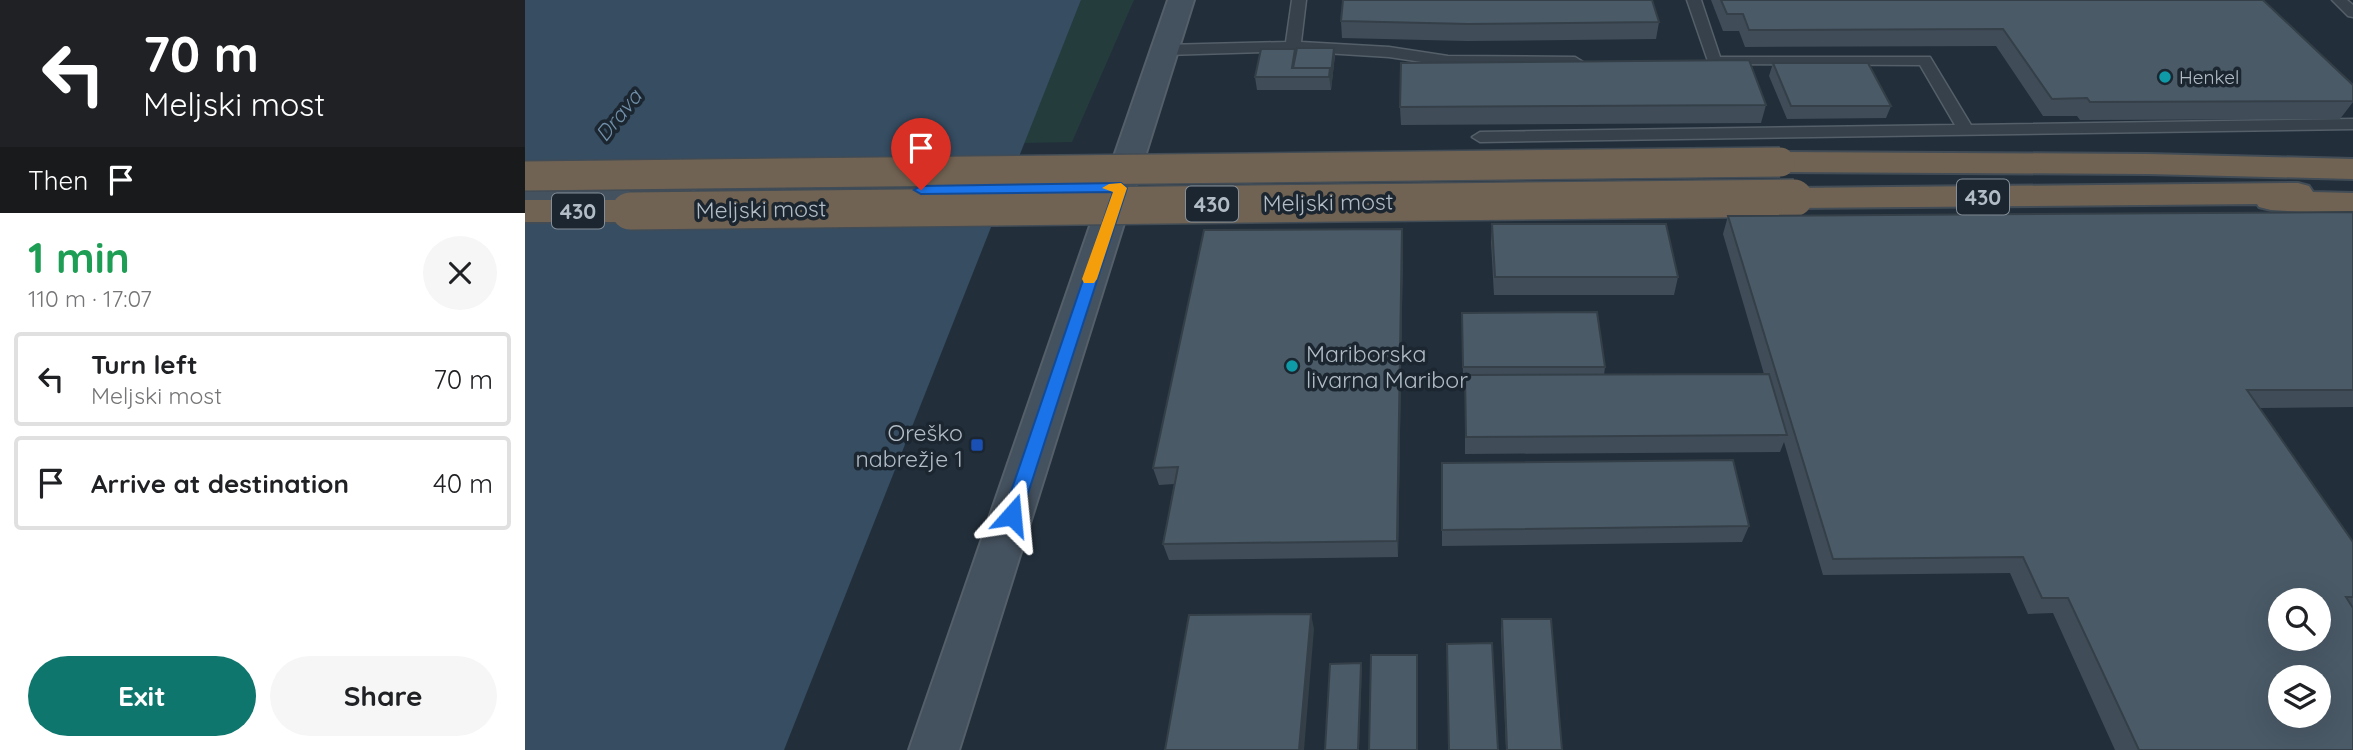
<!DOCTYPE html>
<meta charset="utf-8">
<style>
:root{--surface:#fff;--page:#f6f6f6;--text:#202124;--muted:#757577;--line:#e0e0e0;--accent:#0f766e}
body{margin:0;font-family:Quicksand,sans-serif;background:var(--page);color:var(--text);height:100vh;display:flex;flex-direction:column;font-size:26px;white-space:nowrap}
*{box-sizing:border-box;margin:0}
p{font-size:23px;color:var(--muted)}
.icon{flex:none;width:38px;height:38px;fill:none;stroke:currentColor;stroke-width:2;stroke-linecap:round;stroke-linejoin:round}
.map{position:relative;flex:1;overflow:hidden}
.side{display:flex;flex-direction:column;background:var(--surface);width:525px}
.side>*{flex:none}
.hud{background:#202124;color:#fff;overflow:hidden}
.controls{position:absolute;left:1743px;top:588px;display:grid;gap:14px}
.controls a{display:grid;place-items:center;width:63px;height:63px;border-radius:50%;background:var(--surface);box-shadow:0 7px 28px #0002;font-size:35px}
.pin{position:absolute;display:grid;place-items:center;width:60px;height:60px;color:#fff;margin:-72px -30px;border-radius:50% 50% 50% 0;rotate:-45deg;box-shadow:0 0 7px #0007}
.pin .icon{rotate:45deg}
.me{position:absolute;width:77px;margin:-38px;rotate:18deg;stroke-linejoin:round;filter:drop-shadow(0 0 5px #0008)}
.turn{display:flex;align-items:center;gap:24px;height:147px;padding:0 28px;font-size:32px}
.turn .icon{width:91px;height:91px;stroke-width:2.5}
.turn b{display:block;font-size:49px;line-height:60px}
.then{display:flex;align-items:center;height:66px;padding:0 28px;background:#0003;gap:14px;font-size:26px}
.round{display:grid;place-items:center;flex:none;width:74px;height:74px;border-radius:37px;background:var(--page)}
.head{display:flex;align-items:center;justify-content:space-between;height:119px;padding:0 28px}
h1{font-size:42px;font-weight:700;line-height:52px;color:#1e9e55}
.action{display:flex;gap:14px;margin-top:auto;padding:14px 28px}
.action a{flex:1;height:80px;border-radius:42px;background:var(--accent);color:#fff;font-size:28px;font-weight:700;line-height:80px;text-align:center}
.action a+a{background:var(--page);color:var(--text)}
ul{padding:0;list-style:none}
li{display:flex;align-items:center;gap:21px;height:94px;margin:0 14px 10px;padding:0 14px;border:4px solid var(--line);border-radius:7px}
li div{flex:1}
li b{display:block;font-size:26px}
li em{font-style:normal}
main{display:flex;flex:1;min-height:0}
.map>svg:first-child{display:block}
.green{fill:#243c3c}
.water{fill:#364d62}
.lines{fill:none;stroke-linecap:round;stroke-linejoin:round}
.lane-casing{stroke:#545f69;stroke-width:3}
.secondary-casing{stroke:#545f69;stroke-width:4}
.highway-casing{stroke:#414c56;stroke-width:4}
.lane{fill:#36414b;fill-rule:evenodd}
.secondary{fill:#44515e;fill-rule:evenodd}
.highway{fill:#716353;fill-rule:evenodd}
.highway-bridge-far1-casing{stroke:#414c56;stroke-width:32;stroke-linecap:butt}
.highway-bridge-casing{stroke:#414c56;stroke-width:40;stroke-linecap:butt}
.highway-bridge-far1{stroke:#716353;stroke-width:29}
.highway-bridge{stroke:#716353;stroke-width:37}
.wall{fill:#404d59}
.shaded-wall{fill:#343f48}
.building{fill:#4a5a67;stroke:#343f48;stroke-width:2;fill-rule:evenodd}
.route{fill:#1a73e8;stroke:#114b97;stroke-width:2}
.slow{fill:#f59e0b}
.culture-dot{fill:#0f9aa8;stroke:#1b2630;stroke-width:2.5}
.transit-dot{fill:#1a4fb4;stroke:#1b2630;stroke-width:2.5}
.labels{text-anchor:middle;dominant-baseline:central;stroke-width:7;stroke-linejoin:round;paint-order:stroke}
.far-poi-label{font-size:19px;fill:#b1bcc7;stroke:#1b2630;text-anchor:start}
.far-water-label{font-size:21px;font-style:italic;fill:#7190aa;stroke:#1b2630}
.shield{fill:#1b2630;stroke:#848f9a;stroke-width:2}
.shield-label{font-size:21px;font-weight:bold;fill:#b1bcc7}
.street-label{font-size:23px;fill:#b1bcc7;stroke:#1b2630}
.poi-label{font-size:23px;fill:#b1bcc7;stroke:#1b2630;text-anchor:start}
</style>
<main>
<section class="side">
<div class="hud">
<div class="turn"><svg class="icon" aria-label="left" viewBox="0 0 24 24"><path d="M17 20v-9H6M10 6l-5 5 5 5"/></svg><div><b>70 m</b>Meljski most</div></div>
<div class="then">Then<svg class="icon" aria-label="arrive" viewBox="0 0 24 24"><path d="M6 21V4h12l-3 4 3 4H6"/></svg></div>
</div>
<div class="head"><div><h1>1 min</h1><p>110 m · 17:07</p></div><a class="round"><svg class="icon" aria-label="close" viewBox="0 0 24 24"><path d="M6 6l12 12M18 6L6 18"/></svg></a></div>
<ul>
<li><svg class="icon" aria-label="left" viewBox="0 0 24 24"><path d="M17 20v-9H6M10 6l-5 5 5 5"/></svg><div><b>Turn left</b><p>Meljski most</p></div><em>70 m</em></li>
<li><svg class="icon" aria-label="arrive" viewBox="0 0 24 24"><path d="M6 21V4h12l-3 4 3 4H6"/></svg><div><b>Arrive at destination</b></div><em>40 m</em></li>
</ul>
<div class="action"><a>Exit</a><a>Share</a></div>
</section>
<div class="map">
<svg width="1828" height="750" viewBox="0 0 1828 750">
<rect width="100%" height="100%" fill="#222f3b"/>
<!-- green -->
<path class="green" d="M 556,0 L 609,0 L 547,142 L 498,143 Z"/>
<!-- water -->
<path class="water" d="M 0,0 L 556,0 L 259,750 L 0,750 Z"/>
<g class="lines">
<defs>
<path id="lane" d="M 767,0 L 781,0 L 776,42 L 864,47 L 923,56 L 1050,57 L 1058,62 L 1050,67 L 923,66 L 864,57 L 768,51 L 640,55 L 632,50 L 640,45 L 761,42 Z
M 1162,0 L 1176,0 L 1195,57 L 1405,57 L 1446,125 L 1828,119 L 1828,129 L 955,142 L 947,137 L 955,132 L 1430,125 L 1395,65 L 1184,64 Z
M 1807,0 L 1822,0 L 1828,5 L 1828,17 L 1823,16 Z"/>
<path id="secondary" d="M 643,0 L 669,0 L 434,750 L 384,750 Z
M 153,183 L 164,186 L 169,193 L 164,200 L 153,203 L 0,206 L 0,186 Z"/>
<path id="highway" d="M 1255,152 L 1623,154 L 1828,159 L 1828,179 L 1623,174 L 1255,172 L 1244,169 L 1239,162 L 1244,155 Z
M 1773,183 L 1784,186 L 1788,192 L 1828,193 L 1828,215 L 1746,210 L 1734,207 L 1732,204 L 1269,208 L 1257,205 L 1253,198 L 1257,191 L 1269,188 Z
M 0,200 L 105,200 L 117,203 L 122,211 L 117,219 L 105,222 L 0,222 Z"/>
</defs>
<!-- lane casing -->
<use href="#lane" class="lane-casing"/>
<!-- secondary casing -->
<use href="#secondary" class="secondary-casing"/>
<!-- highway casing -->
<use href="#highway" class="highway-casing"/>
<!-- lane -->
<use href="#lane" class="lane"/>
<!-- secondary -->
<use href="#secondary" class="secondary"/>
<!-- highway -->
<use href="#highway" class="highway"/>
<defs>
<path id="highway-bridge-far1" d="M 0,176 L 1255,162"/>
<path id="highway-bridge" d="M 105,211 L 1269,198"/>
</defs>
<!-- highway-bridge-far1 casing -->
<use href="#highway-bridge-far1" class="highway-bridge-far1-casing"/>
<!-- highway-bridge casing -->
<use href="#highway-bridge" class="highway-bridge-casing"/>
<!-- highway-bridge-far1 -->
<use href="#highway-bridge-far1" class="highway-bridge-far1"/>
<!-- highway-bridge -->
<use href="#highway-bridge" class="highway-bridge"/>
</g>
<!-- wall -->
<path class="wall" d="M 1186,0 L 1738,0 L 1828,85 L 1828,102 L 1815,119 L 1555,120 L 1552,116 L 1518,116 L 1471,46 L 1220,47 L 1214,31 L 1198,31 Z
M 816,21 L 1134,22 L 1131,39 L 942,41 L 817,38 Z
M 809,48 L 810,55 L 806,90 L 732,90 L 730,77 L 770,49 L 771,56 Z
M 1248,63 L 1366,106 L 1361,118 L 1262,119 L 1244,76 Z
M 1241,105 L 1236,123 L 876,125 L 875,107 Z
M 1828,212 L 1828,407 L 1734,408 L 1828,542 L 1828,750 L 1590,750 L 1528,613 L 1503,614 L 1485,573 L 1298,575 L 1259,442 L 1255,452 L 940,454 L 940,380 L 938,380 L 937,313 L 1080,367 L 1079,375 L 1239,374 L 1198,234 L 1203,216 Z
M 967,224 L 1153,277 L 1149,295 L 969,295 L 966,242 Z
M 877,229 L 878,246 L 873,557 L 644,560 L 638,544 L 649,484 L 634,485 L 628,468 Z
M 917,463 L 1224,526 L 1217,542 L 917,546 Z
M 977,619 L 1037,750 L 981,750 L 976,630 Z"/>
<!-- shaded-wall -->
<path class="shaded-wall" d="M 809,48 L 810,55 L 806,90 L 804,77 Z
M 877,229 L 878,246 L 873,557 L 872,541 Z
M 786,614 L 789,629 L 779,750 L 774,750 Z
M 836,663 L 837,669 L 834,750 L 833,750 Z"/>
<!-- building -->
<path class="building" d="M 818,0 L 1127,0 L 1134,22 L 943,24 L 816,21 Z
M 1196,0 L 1738,0 L 1828,85 L 1828,101 L 1565,102 L 1562,98 L 1527,99 L 1478,29 L 1224,30 L 1218,14 L 1202,14 Z
M 772,48 L 809,48 L 806,74 L 805,68 L 768,68 Z
M 736,49 L 770,49 L 767,68 L 805,68 L 804,77 L 730,77 Z
M 1224,60 L 1241,105 L 875,107 L 876,63 Z
M 1248,63 L 1343,63 L 1366,106 L 1266,106 Z
M 1828,212 L 1828,390 L 1722,390 L 1828,542 L 1828,597 L 1821,597 L 1828,608 L 1828,750 L 1614,750 L 1543,598 L 1517,598 L 1498,557 L 1308,559 L 1203,216 ZM 1755,600 L 1794,600 L 1794,639 L 1755,639 ZM 1755,677 L 1794,677 L 1794,716 L 1755,716 Z
M 967,224 L 1141,224 L 1153,277 L 970,277 Z
M 877,229 L 872,541 L 638,544 L 653,467 L 628,468 L 679,230 Z
M 1072,312 L 1080,367 L 938,367 L 937,313 Z
M 1244,374 L 1262,435 L 941,437 L 940,375 Z
M 1208,460 L 1224,526 L 917,530 L 917,463 Z
M 786,614 L 774,750 L 640,750 L 664,615 Z
M 977,619 L 1026,619 L 1037,750 L 982,750 Z
M 967,643 L 973,750 L 924,750 L 922,644 Z
M 846,655 L 892,655 L 892,750 L 844,750 Z
M 836,663 L 833,750 L 800,750 L 805,664 Z"/>
<!-- route -->
<path class="route" d="M 596,183 L 602,188 L 496,515 L 493,520 L 487,522 L 480,520 L 478,515 L 588,192 L 396,194 L 389,190 L 396,186 Z"/>
<!-- slow -->
<path class="slow" d="M 596,183 L 602,188 L 572,279 L 569,283 L 559,283 L 557,279 L 588,192 L 577,188 L 584,184 Z"/>
<!-- markers -->
<g class="culture-dot">
<circle cx="1640" cy="77" r="7"/>
<circle cx="767" cy="366" r="7"/>
</g>
<rect class="transit-dot" x="445" y="438" width="14" height="14" rx="3.5"/>
<g class="labels">
<!-- far-poi labels -->
<g class="far-poi-label">
<text x="1654" y="77">Henkel</text>
</g>
<!-- far-water labels -->
<g class="far-water-label">
<text transform="translate(93 115) rotate(-51)">Drava</text>
</g>
<!-- shield labels -->
<g class="shield">
<rect x="1432" y="179.5" width="52" height="35" rx="5"/>
<rect x="661" y="186.5" width="52" height="35" rx="5"/>
<rect x="27" y="193.5" width="52" height="35" rx="5"/>
</g>
<g class="shield-label">
<text x="1458" y="197">430</text>
<text x="687" y="204">430</text>
<text x="53" y="211">430</text>
</g>
<!-- street labels -->
<g class="street-label">
<text transform="translate(803 202) rotate(-1)">Meljski most</text>
<text transform="translate(236 209) rotate(-1)">Meljski most</text>
</g>
<!-- poi labels -->
<g class="poi-label">
<text x="781" y="353">Mariborska<tspan x="781" dy="26">livarna Maribor</tspan></text>
<text x="438" y="432" text-anchor="end">Oreško<tspan x="438" dy="26">nabrežje 1</tspan></text>
</g>
</g>
</svg>
<div class="controls">
<a><svg class="icon" aria-label="search" viewBox="0 0 24 24"><circle cx="10" cy="10" r="6"/><path d="M15 15l6 6"/></svg></a>
<a><svg class="icon" aria-label="layers" viewBox="0 0 24 24"><path d="M12 4l9 5-9 5-9-5zM3 14l9 5 9-5"/></svg></a>
</div>
<div class="pin" style="left:396px;top:190px;background:#d93025"><svg class="icon" aria-label="arrive" viewBox="0 0 24 24"><path d="M6 21V4h12l-3 4 3 4H6"/></svg></div>
<svg class="me" style="left:487px;top:515px" viewBox="-20 -20 40 40"><path d="M0-17L14 15 0 8-14 15z" fill="#1a73e8" stroke="#fff" stroke-width="4"/></svg>
</div>
</main>
